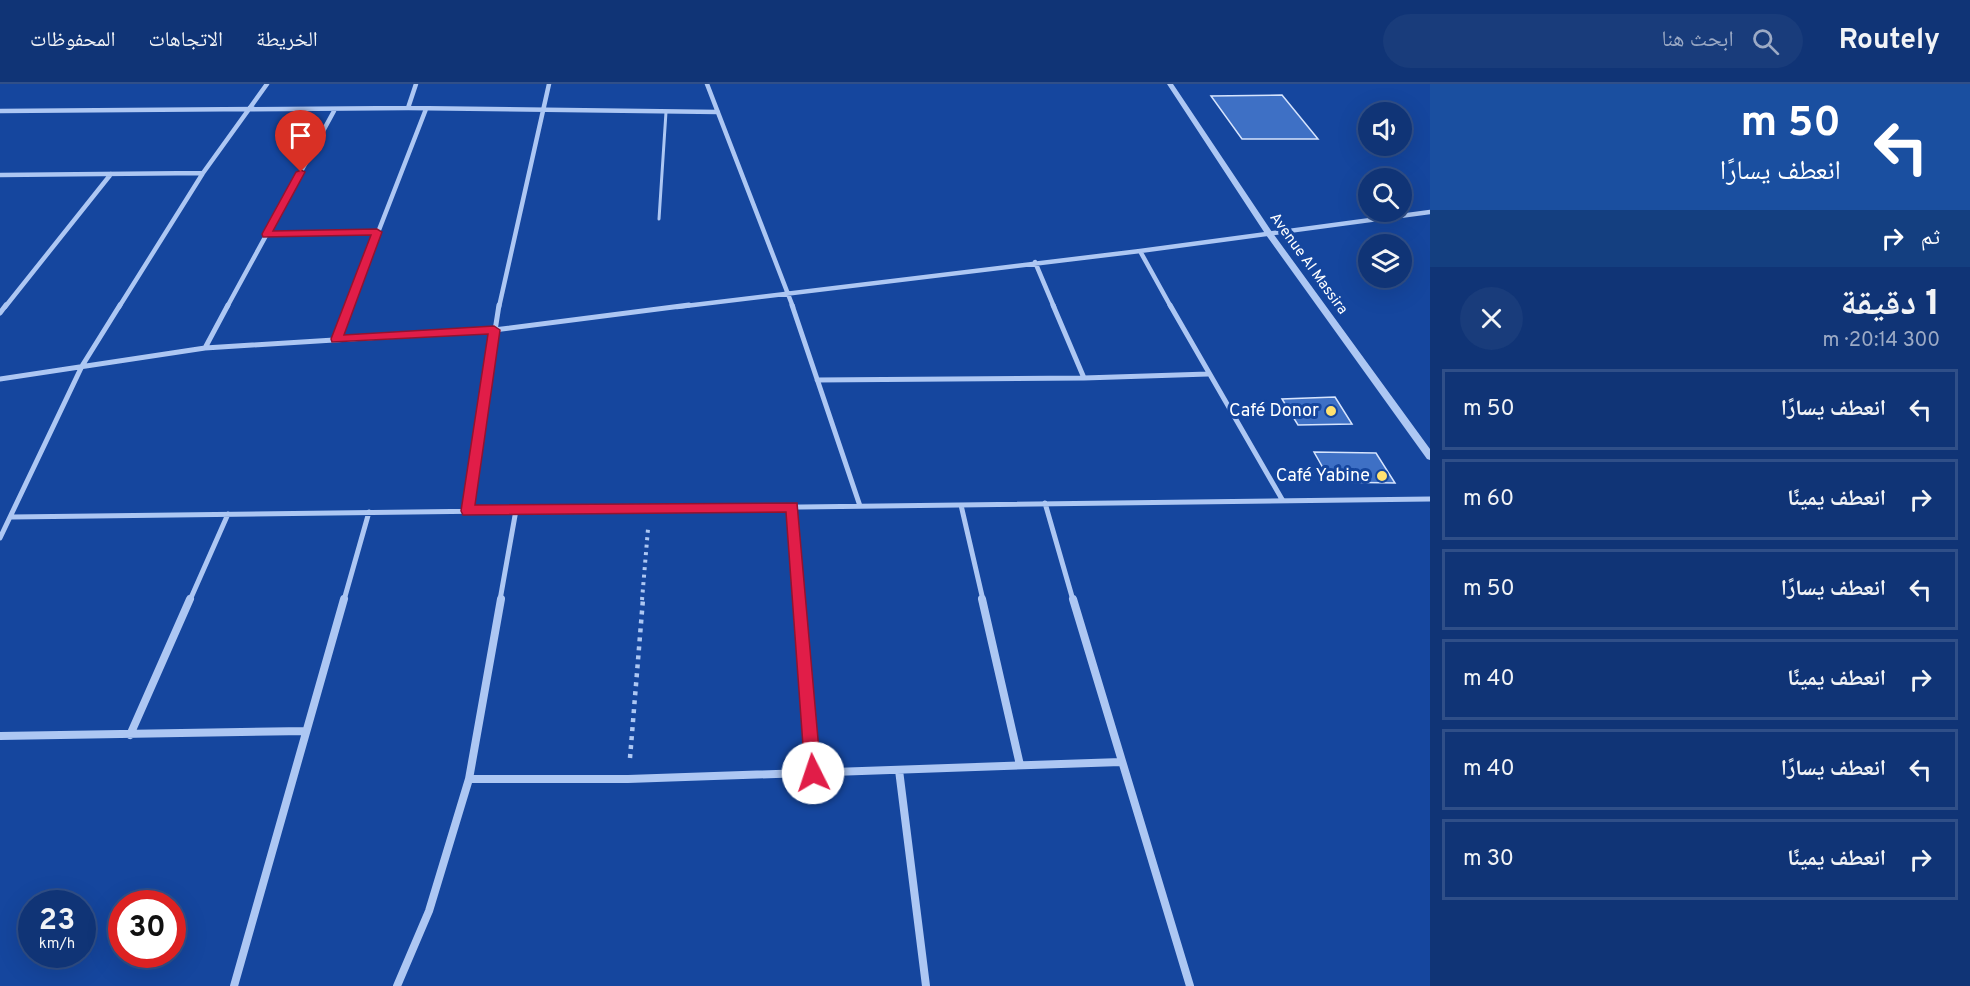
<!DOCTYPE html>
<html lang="ar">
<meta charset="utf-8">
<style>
:root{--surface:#103476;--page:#193c7b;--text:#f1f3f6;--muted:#9caac5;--line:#304f88}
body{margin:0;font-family:Overpass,"Noto Naskh Arabic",sans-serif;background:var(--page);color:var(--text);direction:rtl;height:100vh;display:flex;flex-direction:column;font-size:22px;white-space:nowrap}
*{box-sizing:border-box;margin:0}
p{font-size:20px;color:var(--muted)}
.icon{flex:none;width:33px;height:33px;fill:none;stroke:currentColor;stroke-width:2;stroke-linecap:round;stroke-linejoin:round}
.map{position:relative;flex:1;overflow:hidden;direction:ltr}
.details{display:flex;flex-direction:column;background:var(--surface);width:540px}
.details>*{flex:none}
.top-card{background:#1a4fa0;color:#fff;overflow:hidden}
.tools{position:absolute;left:1358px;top:18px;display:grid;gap:12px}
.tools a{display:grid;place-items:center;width:54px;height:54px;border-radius:50%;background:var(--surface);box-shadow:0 6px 24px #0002,0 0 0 2px var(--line);font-size:30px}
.speed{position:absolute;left:18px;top:806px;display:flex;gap:12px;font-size:30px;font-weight:700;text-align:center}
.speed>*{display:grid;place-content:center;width:78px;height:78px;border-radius:50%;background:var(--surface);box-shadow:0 6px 24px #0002,0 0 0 2px var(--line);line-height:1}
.speed small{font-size:15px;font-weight:400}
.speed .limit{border:9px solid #d22;background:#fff;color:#111}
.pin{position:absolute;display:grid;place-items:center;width:51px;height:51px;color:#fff;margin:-62px -26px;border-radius:50% 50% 50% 0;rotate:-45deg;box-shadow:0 0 6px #0007}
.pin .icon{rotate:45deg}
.me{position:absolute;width:66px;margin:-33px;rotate:356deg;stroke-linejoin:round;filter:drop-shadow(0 0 4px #0008)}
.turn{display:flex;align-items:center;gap:21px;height:126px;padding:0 30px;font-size:27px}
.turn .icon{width:78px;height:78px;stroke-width:2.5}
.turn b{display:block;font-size:42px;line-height:51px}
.then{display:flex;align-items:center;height:57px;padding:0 30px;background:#0003;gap:12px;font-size:22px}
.round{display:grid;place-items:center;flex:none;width:63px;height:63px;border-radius:32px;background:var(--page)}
.overview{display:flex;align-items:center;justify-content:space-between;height:102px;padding:0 30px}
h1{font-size:36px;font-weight:800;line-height:45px}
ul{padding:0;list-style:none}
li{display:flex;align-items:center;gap:18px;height:81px;margin:0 12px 9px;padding:0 18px;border:3px solid var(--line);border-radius:0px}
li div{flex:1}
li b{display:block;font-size:22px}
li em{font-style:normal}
header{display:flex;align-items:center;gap:36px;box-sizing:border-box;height:84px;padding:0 30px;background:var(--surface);border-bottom:2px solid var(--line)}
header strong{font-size:28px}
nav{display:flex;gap:33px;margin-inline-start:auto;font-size:21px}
.search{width:420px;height:54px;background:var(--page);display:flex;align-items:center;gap:15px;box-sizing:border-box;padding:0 21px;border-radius:33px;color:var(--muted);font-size:22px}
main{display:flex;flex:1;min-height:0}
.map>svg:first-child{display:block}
.building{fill:#3e70c5;stroke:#d6e4fd;stroke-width:1.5}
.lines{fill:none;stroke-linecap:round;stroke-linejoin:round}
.path-far1{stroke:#adc7f3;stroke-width:4;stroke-dasharray:3 4.5;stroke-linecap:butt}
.path{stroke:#adc7f3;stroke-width:4.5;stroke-dasharray:4 5;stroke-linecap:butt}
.service{stroke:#adc7f3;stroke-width:3}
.minor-far2{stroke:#adc7f3;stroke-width:4.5}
.minor-far1{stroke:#adc7f3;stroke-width:5}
.minor{stroke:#adc7f3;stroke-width:8}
.tertiary{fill:#adc7f3;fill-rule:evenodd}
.route{fill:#e11d48;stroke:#92132f;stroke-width:1.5}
.poi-dot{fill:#ffe170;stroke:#15469e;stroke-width:2}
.labels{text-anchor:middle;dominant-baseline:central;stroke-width:6;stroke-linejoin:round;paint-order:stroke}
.far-street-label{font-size:15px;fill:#fff;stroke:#15469e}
.poi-label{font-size:18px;fill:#fff;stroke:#15469e;text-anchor:end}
</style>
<header>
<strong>Routely</strong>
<div class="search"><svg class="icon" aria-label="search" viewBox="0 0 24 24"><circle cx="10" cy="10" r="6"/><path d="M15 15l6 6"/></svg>ابحث هنا</div>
<nav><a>الخريطة</a><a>الاتجاهات</a><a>المحفوظات</a></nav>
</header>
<main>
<section class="details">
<div class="top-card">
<div class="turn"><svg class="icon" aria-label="left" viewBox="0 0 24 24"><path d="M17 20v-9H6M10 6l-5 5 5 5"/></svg><div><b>50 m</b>انعطف يسارًا</div></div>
<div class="then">ثم<svg class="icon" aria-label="right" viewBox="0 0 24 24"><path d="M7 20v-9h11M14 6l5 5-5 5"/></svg></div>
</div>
<div class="overview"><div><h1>1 دقيقة</h1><p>300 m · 20:14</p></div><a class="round"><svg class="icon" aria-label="close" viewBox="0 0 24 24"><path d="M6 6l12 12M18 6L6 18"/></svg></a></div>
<ul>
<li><svg class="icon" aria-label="left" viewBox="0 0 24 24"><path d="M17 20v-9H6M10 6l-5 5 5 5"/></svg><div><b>انعطف يسارًا</b></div><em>50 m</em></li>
<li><svg class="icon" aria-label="right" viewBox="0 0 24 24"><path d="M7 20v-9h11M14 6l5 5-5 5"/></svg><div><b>انعطف يمينًا</b></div><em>60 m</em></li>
<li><svg class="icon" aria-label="left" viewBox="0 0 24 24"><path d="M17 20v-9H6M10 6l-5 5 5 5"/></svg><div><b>انعطف يسارًا</b></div><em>50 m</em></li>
<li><svg class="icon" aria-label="right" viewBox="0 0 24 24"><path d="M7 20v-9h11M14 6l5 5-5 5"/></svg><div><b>انعطف يمينًا</b></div><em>40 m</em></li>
<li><svg class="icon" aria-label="left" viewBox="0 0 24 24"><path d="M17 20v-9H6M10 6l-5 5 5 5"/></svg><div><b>انعطف يسارًا</b></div><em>40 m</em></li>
<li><svg class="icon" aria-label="right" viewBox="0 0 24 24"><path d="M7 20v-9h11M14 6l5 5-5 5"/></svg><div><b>انعطف يمينًا</b></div><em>30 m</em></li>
</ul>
</section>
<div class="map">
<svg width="1430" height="902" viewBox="0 0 1430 902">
<rect width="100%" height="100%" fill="#15469e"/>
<!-- building -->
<path class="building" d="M 1282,11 L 1318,55 L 1242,55 L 1211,12 Z
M 1335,313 L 1352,340 L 1298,341 L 1282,315 Z
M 1314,368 L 1376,369 L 1395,399 L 1331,398 Z"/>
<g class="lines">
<!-- path-far1 -->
<path class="path-far1" d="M 642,516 L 648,445"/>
<!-- path -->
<path class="path" d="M 630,674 L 643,515"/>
<!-- service -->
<path class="service" d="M 659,135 L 666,28"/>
<!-- minor-far2 -->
<path class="minor-far2" d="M 707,0 L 793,223
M 408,24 L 416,0
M 0,27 L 408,24 L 718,28
M 0,91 L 203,89
M 267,150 L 377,148
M 1140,167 L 1171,223
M 1035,178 L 1054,223
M 5,223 L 111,90
M 119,223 L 203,89 L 267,0
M 227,223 L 334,27
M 349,223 L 426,25
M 499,223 L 549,0
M 677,223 L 1140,167 L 1430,128"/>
<!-- minor-far1 -->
<path class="minor-far1" d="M 792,221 L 860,422
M 1053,221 L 1084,294
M 1170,221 L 1283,417
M 0,229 L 6,221
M 336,255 L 349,221
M 205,264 L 228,221
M 0,295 L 205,264 L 494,246 L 689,221
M 817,296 L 1084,294 L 1208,290
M 1045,419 L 1073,516
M 961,421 L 983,516
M 793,423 L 800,516
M 467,427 L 499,221
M 12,433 L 1430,415
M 0,454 L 82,282 L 120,221
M 190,516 L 228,430
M 344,516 L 369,428
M 500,516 L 516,426"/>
<!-- minor -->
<path class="minor" d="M 800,515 L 813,689
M 982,515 L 1020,681
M 1073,515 L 1190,902
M 130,651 L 190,515
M 0,652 L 306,647
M 899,686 L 926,902
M 469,695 L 628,695 L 1121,678
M 234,902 L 344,515
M 397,902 L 429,827 L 469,695 L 501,515"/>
<!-- tertiary -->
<path class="tertiary" d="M 1167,0 L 1173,0 L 1272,148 L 1430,365 L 1430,376 L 1427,375 L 1266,151 Z"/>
</g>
<!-- route -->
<path class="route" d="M 301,86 L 305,88 L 273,147 L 377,145 L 382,148 L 344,251 L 494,242 L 500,246 L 475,421 L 797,419 L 821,689 L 819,695 L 813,698 L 807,695 L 805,689 L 786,428 L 463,431 L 461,427 L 488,250 L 332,258 L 331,255 L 371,151 L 263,153 L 262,150 L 296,88 Z"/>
<!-- markers -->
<g class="poi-dot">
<circle cx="1331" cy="327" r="6"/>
<circle cx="1382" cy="392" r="6"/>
</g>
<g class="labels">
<!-- far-street labels -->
<g class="far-street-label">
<text transform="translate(1308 180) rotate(54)">Avenue Al Massira</text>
</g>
<!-- poi labels -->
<g class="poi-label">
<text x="1319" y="327">Café Donor</text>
<text x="1370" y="392">Café Yabine</text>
</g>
</g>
</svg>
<div class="tools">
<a><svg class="icon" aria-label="sound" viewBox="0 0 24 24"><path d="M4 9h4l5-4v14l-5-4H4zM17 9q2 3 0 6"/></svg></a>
<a><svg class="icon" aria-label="search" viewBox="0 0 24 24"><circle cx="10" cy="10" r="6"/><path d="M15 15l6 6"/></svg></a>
<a><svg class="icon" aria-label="layers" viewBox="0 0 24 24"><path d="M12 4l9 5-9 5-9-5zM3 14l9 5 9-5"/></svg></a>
</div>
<div class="speed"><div>23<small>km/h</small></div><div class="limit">30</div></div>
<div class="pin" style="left:301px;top:88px;background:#d93025"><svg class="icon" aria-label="arrive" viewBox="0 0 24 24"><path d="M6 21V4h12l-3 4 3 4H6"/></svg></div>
<svg class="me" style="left:813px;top:689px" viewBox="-20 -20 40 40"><circle r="19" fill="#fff"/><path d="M0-13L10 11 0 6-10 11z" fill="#e11d48"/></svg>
</div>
</main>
